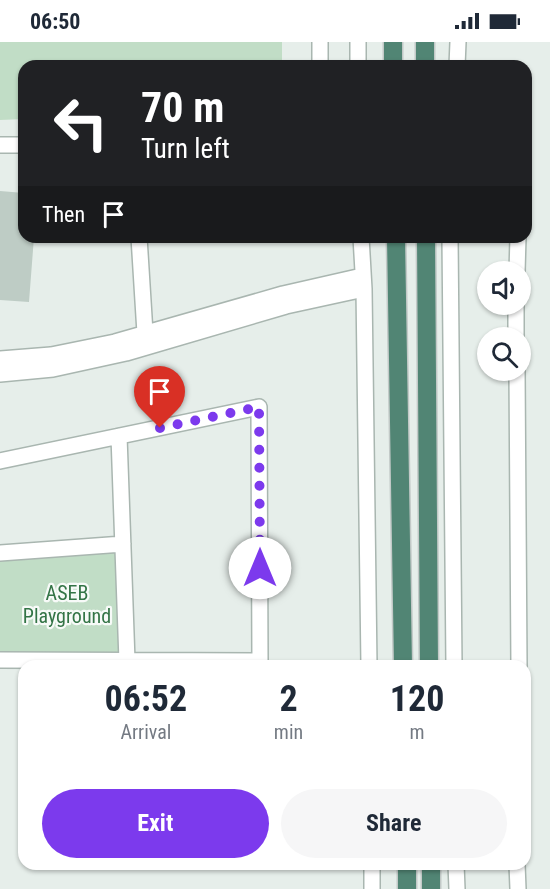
<!DOCTYPE html>
<style>
:root{--surface:#fff;--page:#f6f6f7;--text:#1f2937;--muted:#747a83;--accent:#7c3aed}
body{margin:0;font-family:"Roboto Condensed",sans-serif;background:var(--page);color:var(--text);height:100vh;display:flex;flex-direction:column;font-size:22px;white-space:nowrap}
*{box-sizing:border-box;margin:0}
p{font-size:20px;color:var(--muted)}
.icon{flex:none;width:33px;height:33px;fill:none;stroke:currentColor;stroke-width:2;stroke-linecap:round;stroke-linejoin:round}
.map{position:relative;flex:1;overflow:hidden}
.panel{position:absolute;left:18px;top:618px;width:513px;height:210px;display:flex;flex-direction:column;background:var(--surface);border-radius:18px;box-shadow:0 2px 4px #0004}
.panel>*{flex:none}
.guide{position:absolute;left:18px;top:18px;width:514px;height:183px;border-radius:18px;box-shadow:0 2px 4px #0004;background:#202124;color:#fff;overflow:hidden}
.tools{position:absolute;left:477px;top:219px;display:grid;gap:12px}
.tools a{display:grid;place-items:center;width:54px;height:54px;border-radius:50%;background:var(--surface);box-shadow:0 2px 4px #0004;font-size:30px}
.pin{position:absolute;display:grid;place-items:center;width:51px;height:51px;color:#fff;margin:-62px -26px;border-radius:50% 50% 50% 0;rotate:-45deg;box-shadow:0 0 6px #0007}
.pin .icon{rotate:45deg}
.me{position:absolute;width:66px;margin:-33px;rotate:0deg;stroke-linejoin:round;filter:drop-shadow(0 0 4px #0008)}
.turn{display:flex;align-items:center;gap:21px;height:126px;padding:0 24px;font-size:27px}
.turn .icon{width:78px;height:78px;stroke-width:2.5}
.turn b{display:block;font-size:42px;line-height:51px}
.then{display:flex;align-items:center;height:57px;padding:0 24px;background:#0003;gap:12px;font-size:22px}
.eta{display:flex;justify-content:space-evenly;align-items:center;height:102px;text-align:center}
.eta b{font-size:36px;font-weight:700;line-height:42px}
.cta{display:flex;gap:12px;margin-top:auto;padding:12px 24px}
.cta a{flex:1;height:69px;border-radius:36px;background:var(--accent);color:#fff;font-size:24px;font-weight:700;line-height:69px;text-align:center}
.cta a+a{background:var(--page);color:var(--text)}
.status{display:flex;justify-content:space-between;align-items:center;height:42px;padding:0 30px;background:var(--surface);direction:ltr}
.status svg{height:16px;fill:currentColor}
.map>svg:first-child{display:block}
.green{fill:#c1ddc6}
.building{fill:#beccc5}
.lines{fill:none;stroke-linecap:round;stroke-linejoin:round}
.minor-casing{stroke:#a9b6b0;stroke-width:18}
.trunk-casing{stroke:#c2c9c7;stroke-width:21}
.minor{stroke:#fff;stroke-width:15}
.trunk{stroke:#518574;stroke-width:18}
.route{stroke:#7c3aed;stroke-width:10;stroke-dasharray:0 18}
.labels{text-anchor:middle;dominant-baseline:central;stroke-width:4.5;stroke-linejoin:round;paint-order:stroke}
.park-label{font-size:20px;fill:#337446;stroke:#f7faf8}
</style>
<div class="status"><b>06:50</b><svg viewBox="0 0 49 12"><path d="M0 12V9h3v3zM5 12V6h3v6zM10 12V3h3v9zM15 12V0h3v12zM26 1h20v11H26zM47 4h2v5h-2z"/></svg></div>
<div class="map">
<svg width="550" height="847" viewBox="0 0 550 847">
<rect width="100%" height="100%" fill="#e6eeea"/>
<!-- green -->
<path class="green" d="M 0,0 L 282,0 L 282,24 L 24,24 L 24,77 L 0,78 Z
M 117,507 L 122,614 L 0,613 L 0,515 Z"/>
<!-- building -->
<path class="building" d="M 0,149 L 24,151 L 24,195 L 34,195 L 29,260 L 0,258 Z"/>
<g class="lines">
<defs>
<path id="minor" d="M 320,24 L 320,0
M 358,24 L 358,0
M 457,24 L 458,0
M 0,103 L 24,103
M 139,195 L 145,291
M 361,195 L 364,247 L 369,624
M 450,195 L 454,624
M 517,230 L 518,195
M 516,262 L 516,296
M 0,317 L 51,313 L 115,300 L 283,252 L 362,234
M 517,328 L 519,624
M 0,332 L 53,327 L 126,311 L 286,264 L 364,247
M 119,394 L 127,619
M 0,419 L 259,365 L 260,619 L 0,618
M 0,511 L 123,502
M 372,822 L 372,847
M 456,822 L 457,847
M 517,822 L 518,847"/>
<path id="trunk" d="M 393,0 L 393,24
M 425,0 L 425,24
M 396,195 L 403,624
M 426,195 L 429,624
M 407,822 L 407,847
M 431,822 L 431,847"/>
</defs>
<!-- minor casing -->
<use href="#minor" class="minor-casing"/>
<!-- trunk casing -->
<use href="#trunk" class="trunk-casing"/>
<!-- minor -->
<use href="#minor" class="minor"/>
<!-- trunk -->
<use href="#trunk" class="trunk"/>
</g>
<g class="lines">
<!-- route -->
<path class="route" d="M 160,386 L 259,365 L 260,526"/>
</g>
<g class="labels">
<!-- park labels -->
<g class="park-label">
<text x="67" y="551">ASEB<tspan x="67" dy="23">Playground</tspan></text>
</g>
</g>
</svg>
<div class="tools">
<a><svg class="icon" aria-label="sound" viewBox="0 0 24 24"><path d="M4 9h4l5-4v14l-5-4H4zM17 9q2 3 0 6"/></svg></a>
<a><svg class="icon" aria-label="search" viewBox="0 0 24 24"><circle cx="10" cy="10" r="6"/><path d="M15 15l6 6"/></svg></a>
</div>
<div class="pin" style="left:160px;top:386px;background:#d93025"><svg class="icon" aria-label="arrive" viewBox="0 0 24 24"><path d="M6 21V4h12l-3 4 3 4H6"/></svg></div>
<svg class="me" style="left:260px;top:526px" viewBox="-20 -20 40 40"><circle r="19" fill="#fff"/><path d="M0-13L10 11 0 6-10 11z" fill="#7c3aed"/></svg>
<div class="guide">
<div class="turn"><svg class="icon" aria-label="left" viewBox="0 0 24 24"><path d="M17 20v-9H6M10 6l-5 5 5 5"/></svg><div><b>70 m</b>Turn left</div></div>
<div class="then">Then<svg class="icon" aria-label="arrive" viewBox="0 0 24 24"><path d="M6 21V4h12l-3 4 3 4H6"/></svg></div>
</div>
<section class="panel">
<div class="eta">
<div><b>06:52</b><p>Arrival</p></div>
<div><b>2</b><p>min</p></div>
<div><b>120</b><p>m</p></div>
</div>
<div class="cta"><a>Exit</a><a>Share</a></div>
</section>
</div>
